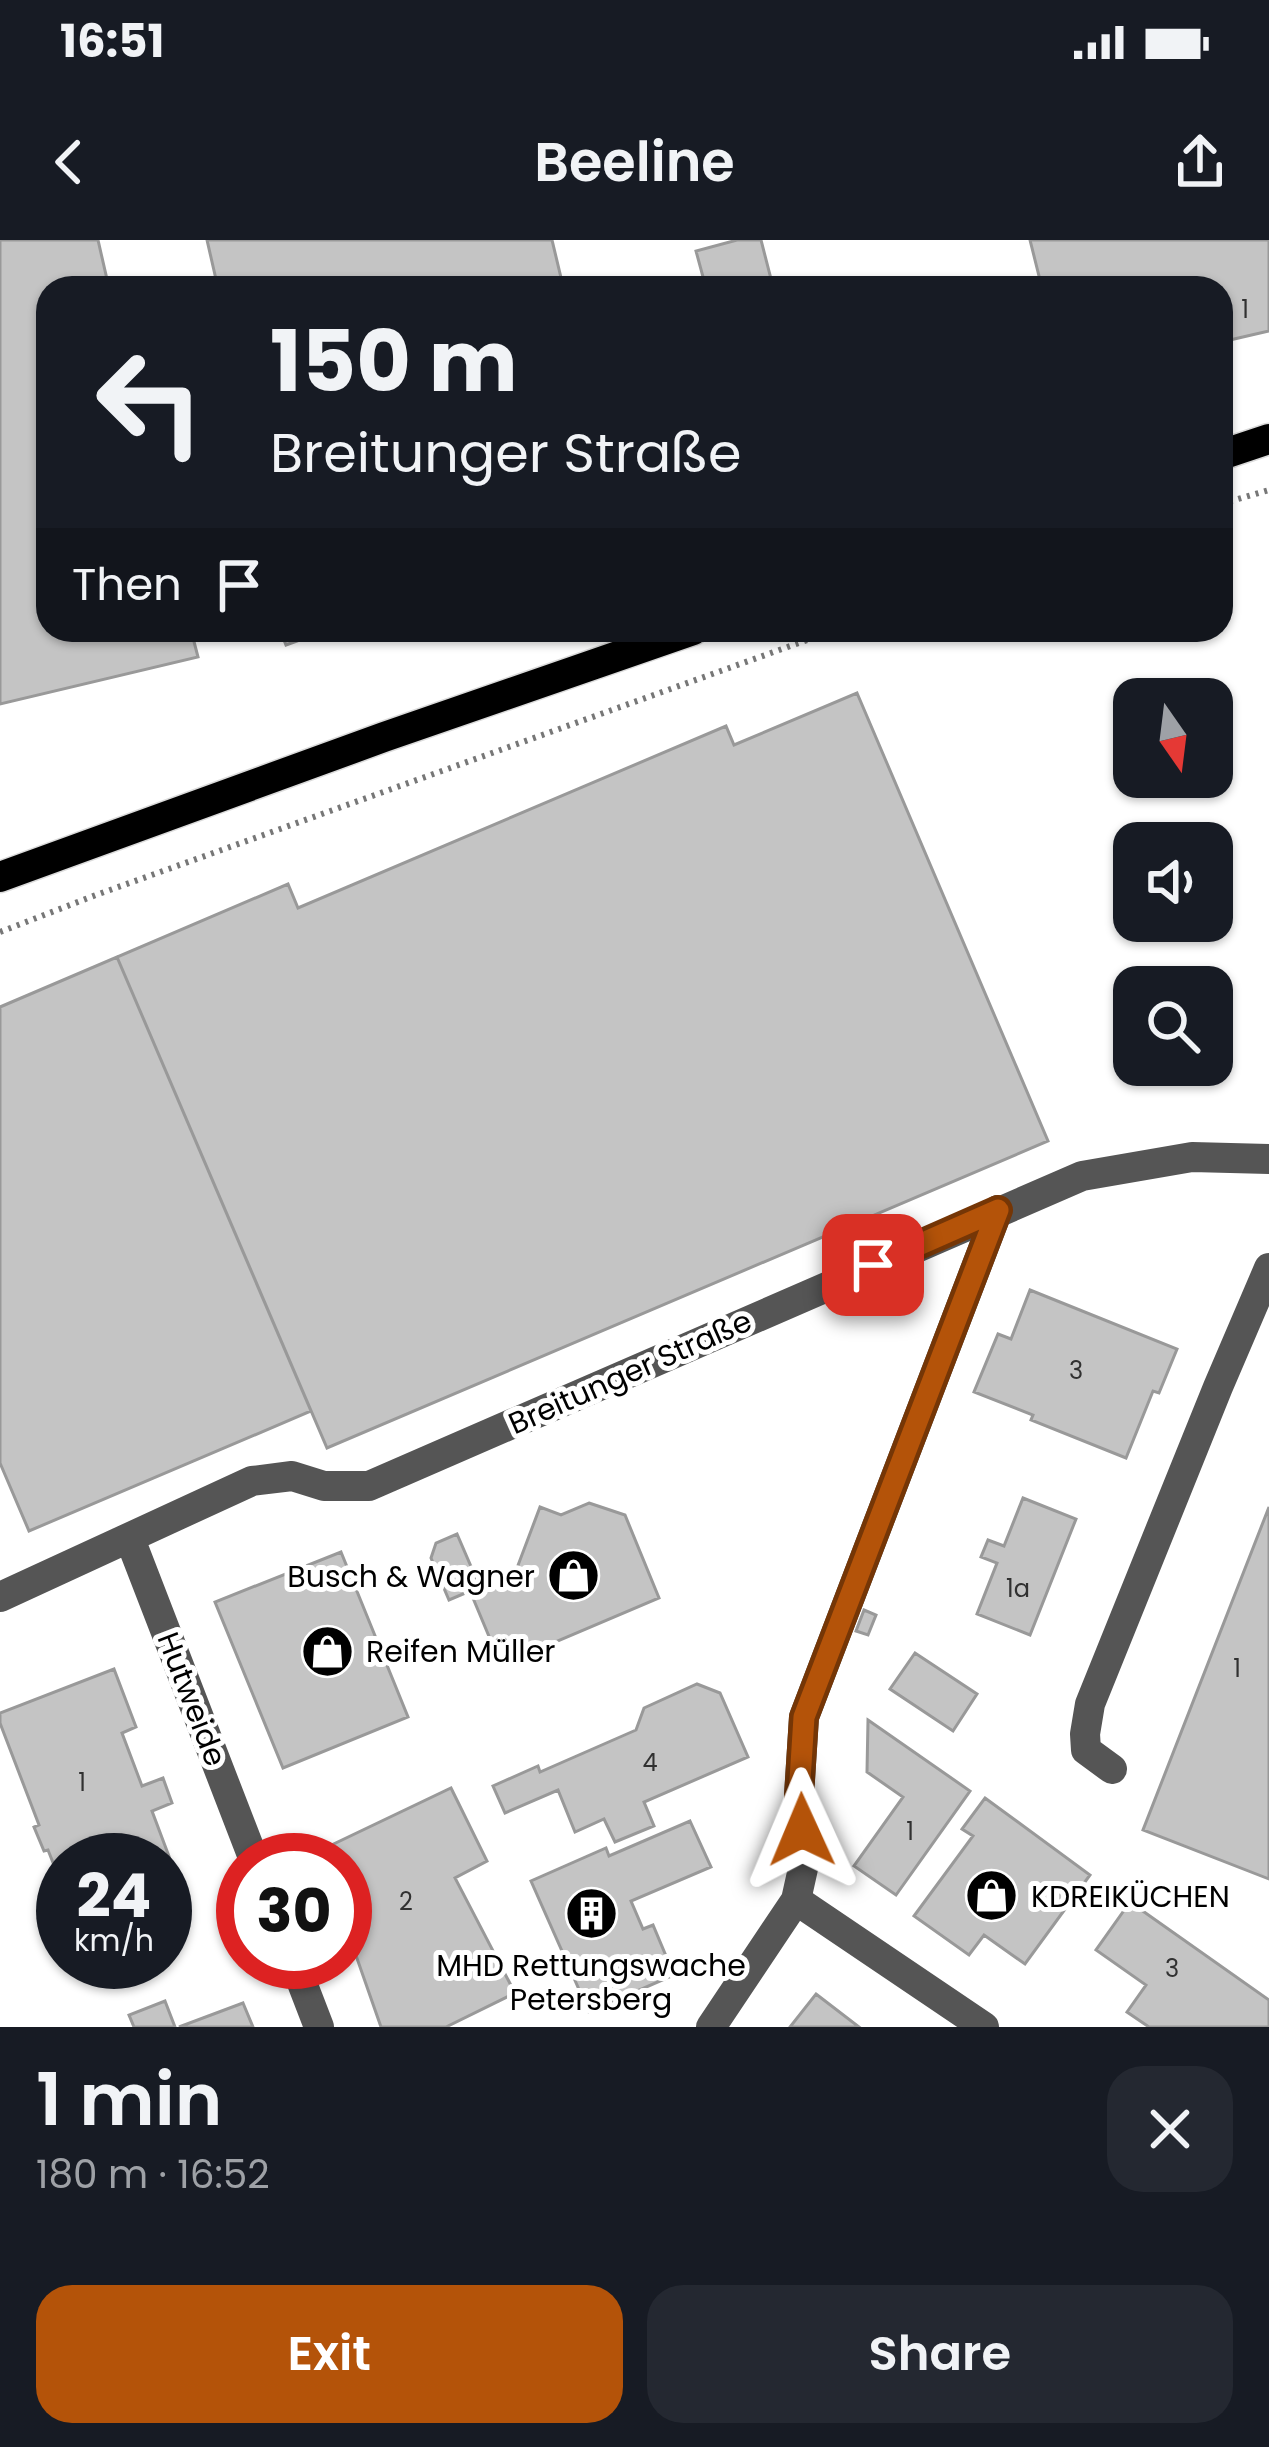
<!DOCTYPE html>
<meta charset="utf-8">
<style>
:root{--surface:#171b24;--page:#242831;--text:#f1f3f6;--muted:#9ea1a6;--accent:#b45309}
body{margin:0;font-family:Poppins,sans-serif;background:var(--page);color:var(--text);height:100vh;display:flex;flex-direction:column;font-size:45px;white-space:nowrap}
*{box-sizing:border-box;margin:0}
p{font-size:39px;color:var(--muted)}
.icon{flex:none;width:66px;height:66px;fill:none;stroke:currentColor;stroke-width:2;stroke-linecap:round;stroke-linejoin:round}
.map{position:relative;height:1787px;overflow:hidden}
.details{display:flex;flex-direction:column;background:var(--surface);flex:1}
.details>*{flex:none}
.banner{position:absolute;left:36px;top:36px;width:1197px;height:366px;border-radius:36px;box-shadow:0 3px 9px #0004;background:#171b24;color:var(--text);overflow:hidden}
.needle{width:78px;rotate:166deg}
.tools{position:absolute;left:1113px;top:438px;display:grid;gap:24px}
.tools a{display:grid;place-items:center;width:120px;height:120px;border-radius:24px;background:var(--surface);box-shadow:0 3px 9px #0004;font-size:60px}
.speed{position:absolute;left:36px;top:1593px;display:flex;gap:24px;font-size:60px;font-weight:700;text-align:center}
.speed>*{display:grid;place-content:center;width:156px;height:156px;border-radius:50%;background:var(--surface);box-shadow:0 3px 9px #0004;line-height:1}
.speed small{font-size:30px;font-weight:400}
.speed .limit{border:18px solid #d22;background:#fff;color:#111}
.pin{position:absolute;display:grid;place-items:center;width:102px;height:102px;color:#fff;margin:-51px;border-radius:24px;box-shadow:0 6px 18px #0006}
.me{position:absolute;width:132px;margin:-66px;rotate:359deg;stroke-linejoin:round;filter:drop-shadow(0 0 9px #0008)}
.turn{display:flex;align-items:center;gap:42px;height:252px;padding:0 36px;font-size:54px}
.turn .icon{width:156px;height:156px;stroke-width:2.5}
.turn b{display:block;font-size:84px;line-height:102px}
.then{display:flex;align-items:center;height:114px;padding:0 36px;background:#0003;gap:24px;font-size:45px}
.round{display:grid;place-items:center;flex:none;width:126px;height:126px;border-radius:36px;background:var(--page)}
.summary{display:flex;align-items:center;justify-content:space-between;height:204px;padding:0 36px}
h1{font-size:72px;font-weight:600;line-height:90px}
.primary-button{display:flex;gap:24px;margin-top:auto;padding:24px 36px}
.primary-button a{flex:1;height:138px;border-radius:36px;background:var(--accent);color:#fff;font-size:48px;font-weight:600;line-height:138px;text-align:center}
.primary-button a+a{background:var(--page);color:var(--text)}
.status{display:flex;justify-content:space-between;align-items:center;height:84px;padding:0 60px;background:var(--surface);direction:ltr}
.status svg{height:33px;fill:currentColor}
header{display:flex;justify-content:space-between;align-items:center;height:156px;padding:0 36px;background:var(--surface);font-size:54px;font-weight:600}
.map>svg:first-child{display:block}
.building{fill:#c4c4c4;stroke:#999;stroke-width:3}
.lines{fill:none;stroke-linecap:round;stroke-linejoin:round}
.major-casing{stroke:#dbdbdb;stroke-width:33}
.path{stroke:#777;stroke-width:6;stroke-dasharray:3 6;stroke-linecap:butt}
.minor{stroke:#555;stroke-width:30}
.major{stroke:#000;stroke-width:30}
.route-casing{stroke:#753606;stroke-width:30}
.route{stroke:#b45309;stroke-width:21}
.labels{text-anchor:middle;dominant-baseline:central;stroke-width:10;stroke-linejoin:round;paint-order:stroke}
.number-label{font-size:24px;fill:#313131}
.street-label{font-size:30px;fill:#000;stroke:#fff}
.poi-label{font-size:30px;fill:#000;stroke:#fff;text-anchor:start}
</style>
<div class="status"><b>16:51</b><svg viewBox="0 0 49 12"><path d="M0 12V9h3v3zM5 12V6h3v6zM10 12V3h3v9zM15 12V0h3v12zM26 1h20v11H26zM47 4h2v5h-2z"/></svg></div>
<header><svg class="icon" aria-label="back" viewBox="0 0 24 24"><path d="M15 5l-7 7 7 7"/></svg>Beeline<svg class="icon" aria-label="share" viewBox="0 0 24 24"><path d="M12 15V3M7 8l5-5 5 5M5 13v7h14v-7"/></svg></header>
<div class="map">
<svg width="1269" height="1787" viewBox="0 0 1269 1787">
<rect width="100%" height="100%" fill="#fff"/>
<!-- building -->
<path class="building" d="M 0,0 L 98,0 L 109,48 L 48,48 L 48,390 L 191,390 L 198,417 L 0,464 Z
M 207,0 L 552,0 L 563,46 L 553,48 L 218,48 Z
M 737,0 L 761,0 L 771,39 L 752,44 L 753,48 L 706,48 L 696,11 Z
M 1030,0 L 1269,0 L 1269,91 L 1221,102 L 1221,48 L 1042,48 Z
M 280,390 L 327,390 L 286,405 Z
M 857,453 L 1048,901 L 327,1208 L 117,717 L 288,644 L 298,668 L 726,486 L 734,505 Z
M 117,717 L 311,1171 L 29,1291 L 0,1223 L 0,767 Z
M 1030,1050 L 1177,1109 L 1159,1153 L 1153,1151 L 1126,1218 L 1031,1180 L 1033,1175 L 974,1152 L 998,1094 L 1011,1099 Z
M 1023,1258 L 1076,1279 L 1030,1395 L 977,1374 L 997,1323 L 981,1317 L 988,1300 L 1004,1306 Z
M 589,1263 L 625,1275 L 659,1358 L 501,1425 L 470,1351 L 449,1360 L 431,1318 L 436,1303 L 457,1294 L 479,1345 L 517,1328 L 540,1267 L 561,1275 Z
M 1269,1267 L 1269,1639 L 1143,1590 Z
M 341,1312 L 408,1477 L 283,1528 L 215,1362 Z
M 864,1370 L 876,1375 L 868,1395 L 856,1391 Z
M 915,1413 L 977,1454 L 953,1491 L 890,1449 Z
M 114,1429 L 136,1487 L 122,1493 L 142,1546 L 163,1538 L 172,1563 L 152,1571 L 173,1627 L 165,1631 L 165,1620 L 63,1620 L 63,1648 L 48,1610 L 44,1611 L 34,1587 L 39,1585 L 0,1483 L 0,1473 Z
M 697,1444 L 720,1453 L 748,1517 L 644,1562 L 654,1586 L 615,1602 L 604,1579 L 575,1592 L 558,1550 L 505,1573 L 493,1546 L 538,1526 L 540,1532 L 636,1490 L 644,1468 Z
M 868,1480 L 970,1551 L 896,1655 L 854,1626 L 903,1557 L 867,1532 Z
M 451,1548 L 487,1621 L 455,1638 L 515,1753 L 446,1787 L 381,1787 L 345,1684 L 345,1620 L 322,1620 L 319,1611 Z
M 985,1558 L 1090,1635 L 1025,1724 L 984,1695 L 969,1715 L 914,1676 L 973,1596 L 962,1589 Z
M 690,1581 L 711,1627 L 631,1661 L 643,1689 L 653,1685 L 674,1735 L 589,1772 L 531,1641 L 606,1608 L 609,1616 Z
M 1130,1662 L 1269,1760 L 1269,1787 L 1149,1787 L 1127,1772 L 1146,1745 L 1096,1710 Z
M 816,1754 L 859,1787 L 790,1787 Z
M 165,1761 L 175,1787 L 134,1787 L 129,1775 Z
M 243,1763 L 253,1787 L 179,1787 Z"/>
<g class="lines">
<defs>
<path id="major" d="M 1221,215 L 1269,199
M 0,637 L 384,497 L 693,390"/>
</defs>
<!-- major casing -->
<use href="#major" class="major-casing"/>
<!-- path -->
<path class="path" d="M 1221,264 L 1269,250
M 0,692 L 96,655 L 835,390"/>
<!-- minor -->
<path class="minor" d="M 130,1299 L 254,1620
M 0,1357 L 252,1241 L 292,1236 L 324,1246 L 369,1246 L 1082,936 L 1192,917 L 1269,919
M 1112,1529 L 1086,1510 L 1085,1494 L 1090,1464 L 1218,1147 L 1269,1028
M 796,1660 L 984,1787
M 294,1722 L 319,1787
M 711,1787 L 796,1660 L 804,1624 L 799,1555 L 804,1477 L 998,970"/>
<!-- major -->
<use href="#major" class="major"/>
</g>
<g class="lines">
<defs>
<path id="route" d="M 802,1590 L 799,1556 L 804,1477 L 998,970 L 873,1025"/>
</defs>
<!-- route casing -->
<use href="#route" class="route-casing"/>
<!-- route -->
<use href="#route" class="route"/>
</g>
<!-- icons -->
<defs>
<symbol id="shop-disc" viewBox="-11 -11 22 22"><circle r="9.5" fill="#000" stroke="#fff"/><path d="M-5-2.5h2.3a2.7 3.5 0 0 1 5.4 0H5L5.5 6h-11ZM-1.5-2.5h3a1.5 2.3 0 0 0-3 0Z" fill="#fff"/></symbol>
<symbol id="building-disc" viewBox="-11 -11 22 22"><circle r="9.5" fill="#000" stroke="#fff"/><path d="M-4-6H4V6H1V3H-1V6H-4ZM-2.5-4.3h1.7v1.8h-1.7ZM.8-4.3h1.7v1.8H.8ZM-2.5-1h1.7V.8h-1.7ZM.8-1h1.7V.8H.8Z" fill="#fff"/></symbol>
</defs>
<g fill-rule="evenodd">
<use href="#shop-disc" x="544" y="1306" width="59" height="59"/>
<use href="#shop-disc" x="298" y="1382" width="59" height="59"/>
<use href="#shop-disc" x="962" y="1626" width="59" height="59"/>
<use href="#building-disc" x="562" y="1644" width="59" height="59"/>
</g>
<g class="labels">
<!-- number labels -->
<g class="number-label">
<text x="1245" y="69">1</text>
<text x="1076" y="1130">3</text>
<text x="1018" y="1348">1a</text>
<text x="1237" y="1428">1</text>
<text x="650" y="1522">4</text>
<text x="82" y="1542">1</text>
<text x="910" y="1591">1</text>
<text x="406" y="1661">2</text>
<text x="1172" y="1728">3</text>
</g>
<!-- street labels -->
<g class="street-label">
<text transform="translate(630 1132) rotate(-24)">Breitunger Straße</text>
<text transform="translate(192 1459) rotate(69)">Hutweide</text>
</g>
<!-- poi labels -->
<g class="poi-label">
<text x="535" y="1336" text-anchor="end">Busch &amp; Wagner</text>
<text x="366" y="1411">Reifen Müller</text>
<text x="1031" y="1656">KDREIKÜCHEN</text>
<text x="591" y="1725" text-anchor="middle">MHD Rettungswache<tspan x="591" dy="34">Petersberg</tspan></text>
</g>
</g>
</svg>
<div class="tools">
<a><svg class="needle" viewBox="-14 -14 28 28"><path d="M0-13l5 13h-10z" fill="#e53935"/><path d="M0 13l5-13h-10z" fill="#9ea1a6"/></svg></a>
<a><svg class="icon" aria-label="sound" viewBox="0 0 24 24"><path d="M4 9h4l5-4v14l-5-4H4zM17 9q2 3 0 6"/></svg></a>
<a><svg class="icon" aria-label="search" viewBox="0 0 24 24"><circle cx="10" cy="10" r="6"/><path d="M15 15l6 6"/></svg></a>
</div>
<div class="speed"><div>24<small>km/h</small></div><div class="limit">30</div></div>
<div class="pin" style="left:873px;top:1025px;background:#d93025"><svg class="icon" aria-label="arrive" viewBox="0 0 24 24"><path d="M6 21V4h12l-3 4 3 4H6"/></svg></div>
<svg class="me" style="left:802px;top:1590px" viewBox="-20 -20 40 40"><path d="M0-17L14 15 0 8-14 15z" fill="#b45309" stroke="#fff" stroke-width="4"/></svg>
<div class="banner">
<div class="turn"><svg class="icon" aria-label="left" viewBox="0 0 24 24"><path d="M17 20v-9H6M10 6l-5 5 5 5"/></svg><div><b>150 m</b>Breitunger Straße</div></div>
<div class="then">Then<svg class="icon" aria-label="arrive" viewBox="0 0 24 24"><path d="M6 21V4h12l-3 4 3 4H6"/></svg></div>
</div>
</div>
<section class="details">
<div class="summary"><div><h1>1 min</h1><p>180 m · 16:52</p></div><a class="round"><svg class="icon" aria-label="close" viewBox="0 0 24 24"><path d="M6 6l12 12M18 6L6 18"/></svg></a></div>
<div class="primary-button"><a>Exit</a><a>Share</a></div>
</section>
